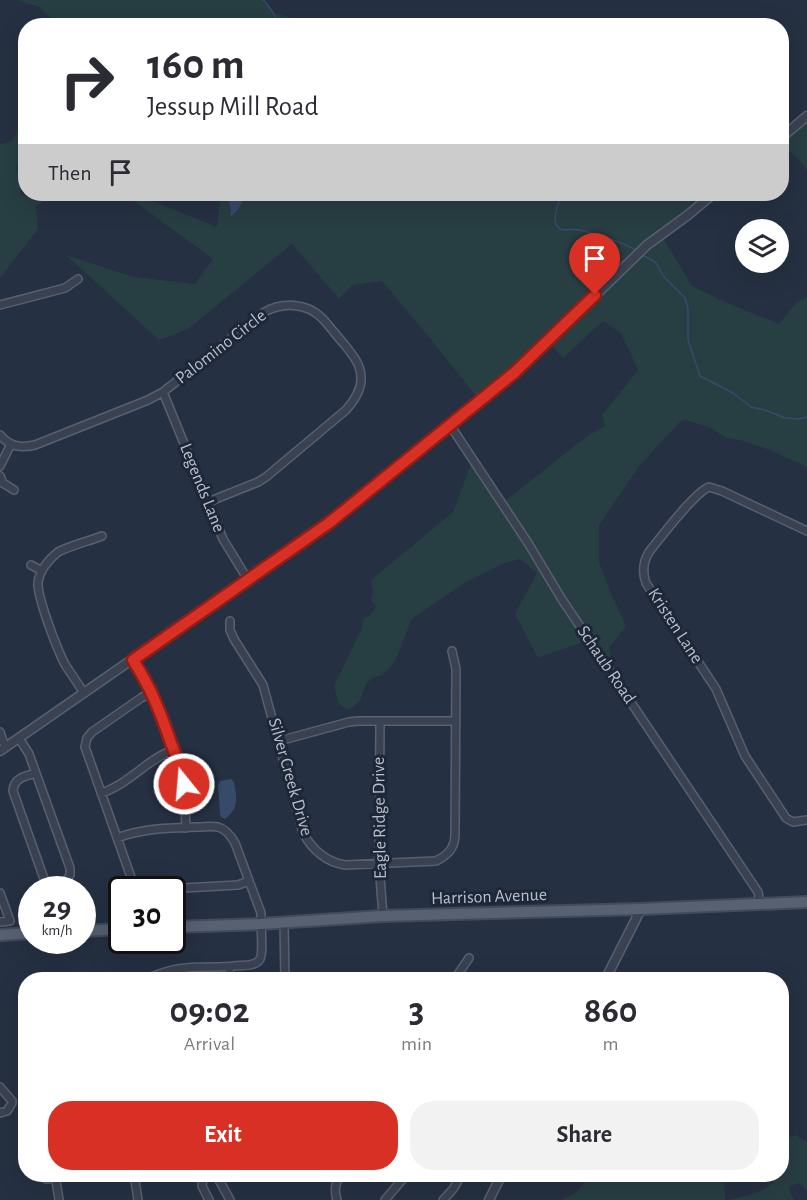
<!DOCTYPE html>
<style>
:root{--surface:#fff;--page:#f2f2f3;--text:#2b2b33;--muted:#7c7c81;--accent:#d93025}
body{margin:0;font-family:"Alegreya Sans",sans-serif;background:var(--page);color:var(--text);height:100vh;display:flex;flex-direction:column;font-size:22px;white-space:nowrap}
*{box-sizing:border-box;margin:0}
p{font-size:20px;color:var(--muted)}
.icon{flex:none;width:33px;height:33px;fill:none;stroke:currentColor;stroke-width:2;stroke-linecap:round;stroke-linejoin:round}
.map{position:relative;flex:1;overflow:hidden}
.panel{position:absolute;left:18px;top:972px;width:771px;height:210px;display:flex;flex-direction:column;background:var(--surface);border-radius:24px;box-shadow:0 6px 24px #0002}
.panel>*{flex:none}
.guide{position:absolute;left:18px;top:18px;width:771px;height:183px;border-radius:24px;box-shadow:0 6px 24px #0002;background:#fff;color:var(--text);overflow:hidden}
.tools{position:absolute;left:735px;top:219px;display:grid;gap:12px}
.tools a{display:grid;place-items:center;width:54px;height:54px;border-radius:50%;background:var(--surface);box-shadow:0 6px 24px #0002;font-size:30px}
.speed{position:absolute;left:18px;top:876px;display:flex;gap:12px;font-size:30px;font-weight:700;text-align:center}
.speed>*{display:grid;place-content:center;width:78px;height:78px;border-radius:50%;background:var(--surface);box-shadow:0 6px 24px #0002;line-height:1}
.speed small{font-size:15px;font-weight:400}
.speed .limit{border:3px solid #111;border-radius:9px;background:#fff;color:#111}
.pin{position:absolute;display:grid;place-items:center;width:51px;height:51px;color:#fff;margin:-62px -26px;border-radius:50% 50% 50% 0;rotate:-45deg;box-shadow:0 0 6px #0007}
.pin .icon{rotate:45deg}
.me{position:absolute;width:66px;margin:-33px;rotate:343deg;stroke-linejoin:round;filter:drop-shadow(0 0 4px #0008)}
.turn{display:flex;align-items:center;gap:21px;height:126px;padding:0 30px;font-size:27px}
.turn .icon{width:78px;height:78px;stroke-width:2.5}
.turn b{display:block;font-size:42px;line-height:51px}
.then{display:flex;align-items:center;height:57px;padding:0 30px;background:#0003;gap:12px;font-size:22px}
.eta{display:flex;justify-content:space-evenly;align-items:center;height:102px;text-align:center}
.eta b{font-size:36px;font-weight:700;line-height:42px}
.action{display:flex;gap:12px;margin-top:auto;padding:12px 30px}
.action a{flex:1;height:69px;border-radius:24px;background:var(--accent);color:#fff;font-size:24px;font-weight:700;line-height:69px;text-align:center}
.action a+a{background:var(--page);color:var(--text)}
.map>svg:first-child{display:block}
.green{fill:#273e43}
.water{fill:#384a6a}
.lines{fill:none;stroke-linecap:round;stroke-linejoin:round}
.stream{stroke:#384a6a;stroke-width:1.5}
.minor-casing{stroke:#58606f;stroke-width:10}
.tertiary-casing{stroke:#58606f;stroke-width:11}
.primary-casing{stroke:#434b5b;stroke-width:14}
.minor{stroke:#3a4252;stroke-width:7}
.tertiary{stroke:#3a4252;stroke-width:8}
.primary{stroke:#586172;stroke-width:10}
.route-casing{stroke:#8d1f18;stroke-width:15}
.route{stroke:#d93025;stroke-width:10}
.labels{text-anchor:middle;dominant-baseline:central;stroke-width:6;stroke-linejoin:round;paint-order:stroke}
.street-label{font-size:18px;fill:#b7becc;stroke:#1e2737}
</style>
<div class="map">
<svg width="807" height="1200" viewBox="0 0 807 1200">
<rect width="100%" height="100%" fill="#253042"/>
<!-- green -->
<path class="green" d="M 16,0 L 264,0 L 274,13 L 318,25 L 58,25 L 39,7 Z
M 807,122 L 807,170 L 799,160 L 782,145 Z
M 20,127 L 26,133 L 25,158 L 17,165 L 16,169 L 17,172 L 25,176 L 25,182 L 23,184 L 20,195 L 25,196 L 27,194 L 56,194 L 36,206 L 38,229 L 0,278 L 0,144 L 11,142 Z
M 124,194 L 135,194 L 217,227 L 221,194 L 722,194 L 663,238 L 692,286 L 725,302 L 779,324 L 796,303 L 807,297 L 807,467 L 770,450 L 740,440 L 726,438 L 711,428 L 685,420 L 680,422 L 640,465 L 599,525 L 599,562 L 611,594 L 626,626 L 609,648 L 612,660 L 610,663 L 592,637 L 586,641 L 538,658 L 515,614 L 537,573 L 520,559 L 502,564 L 464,583 L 412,619 L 396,659 L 389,669 L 382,675 L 371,679 L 366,684 L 360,701 L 349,710 L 342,707 L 338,701 L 334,686 L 363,626 L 362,623 L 364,618 L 370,616 L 376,606 L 371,600 L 373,591 L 371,580 L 453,512 L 471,464 L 499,506 L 587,436 L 605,426 L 602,415 L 638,370 L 621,333 L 603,321 L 563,358 L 548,341 L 480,401 L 432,341 L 382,281 L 353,285 L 339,299 L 292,244 L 188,329 L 159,340 L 66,255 L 134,277 L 195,284 L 213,259 Z
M 796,1135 L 807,1142 L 807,1190 L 798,1183 L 788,1187 L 794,1200 L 728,1200 C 745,1196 770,1193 778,1175 L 782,1174 L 782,1139 Z
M 588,1174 L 724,1175 L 725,1200 L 561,1200 C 575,1195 583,1188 588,1174 Z"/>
<!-- water -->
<path class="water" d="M 230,194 L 246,194 C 241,202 240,211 230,216 C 233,206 227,204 230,194 Z
M 231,779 L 234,782 C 237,797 239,809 225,819 L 221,817 L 220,814 L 218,785 L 220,781 Z"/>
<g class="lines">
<!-- stream -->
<path class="stream" d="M 263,0 C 269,5 277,18 279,26
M 562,194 C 559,201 552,219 557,226 C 562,233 572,228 579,230 C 593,233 626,243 637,251
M 641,254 L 656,263 L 664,277 L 685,298 L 688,309 L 688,340 L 700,376 L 733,393 L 751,407 L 765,410 L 785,418 L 799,419 L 807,417"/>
<defs>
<path id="minor" d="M 0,305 L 65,288 L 78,279
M 163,392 L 223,539 L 248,580
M 450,425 L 528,543 L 561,598 L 758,892 L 760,904
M 0,435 C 10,447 21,448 35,445 L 148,400 L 163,392 L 263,313 C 281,302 307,302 323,319 C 330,327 337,336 344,344 C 351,353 361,364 361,377 C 362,389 354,401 346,410 L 266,477 L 258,482 L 208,502
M 0,466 L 11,444
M 0,476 L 3,483 L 14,490
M 807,531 L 722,491 L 709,487 C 694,493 661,537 649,552 C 643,562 642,572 646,583 L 716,689 L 745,756 L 786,818 L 793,822 L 807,820
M 31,565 L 42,571
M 230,621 L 230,630 L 234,639 L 263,685 L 303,833 C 312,849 326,862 345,865 L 436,861 C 448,855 455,848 455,834 L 456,669 L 452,651
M 133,660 L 145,680 L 157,705 L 180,764 L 184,784 L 186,828
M 84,693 C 78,684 72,675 66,666 C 58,652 37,597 38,583 C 39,571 49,559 58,552 C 69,546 89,541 102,536
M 380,721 L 379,864 L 383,916
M 0,732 L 5,747
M 19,738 L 29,754 L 70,868 L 70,875 L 60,890
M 279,741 L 349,722 L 358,721 L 455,721
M 36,773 C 25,776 14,778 13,791 L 43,876 L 46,883 L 51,890
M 101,793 C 128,785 147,759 173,750
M 117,838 C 143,828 171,828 198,827 C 204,827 212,826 218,827 C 226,829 231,836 235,843 L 261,913 C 260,924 264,952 260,959 C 256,967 242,965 234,966 C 216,968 197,966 178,969 C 166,971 154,976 142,980
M 147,890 L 139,887 L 132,880 L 85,747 L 87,738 L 92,732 L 141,698 L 152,692
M 147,890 L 238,885 L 249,881
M 0,893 L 10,921 L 0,922
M 284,921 L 285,980
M 229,967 L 230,980
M 454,980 L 469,958
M 0,1087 L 12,1101 L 12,1103 L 7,1111 L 0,1113
M 42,1174 L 46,1179 L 56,1178
M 55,1174 L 59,1200
M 134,1174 L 138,1200
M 209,1174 L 203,1178 L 202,1186 L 209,1200
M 211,1174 L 218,1178 L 230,1200
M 337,1200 C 334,1190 335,1183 341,1174
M 385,1200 L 407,1174
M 443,1200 C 451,1192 457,1186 460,1174"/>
<path id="tertiary" d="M 782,137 L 807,116
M 0,751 L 329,523 L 514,373 L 571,319 L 647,245 L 688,215 L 713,194
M 605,980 L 641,909
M 489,1200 L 502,1174"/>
<path id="primary" d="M 172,927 L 260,924 L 383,916 L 641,909 L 807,902
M 82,931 L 122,929
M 0,935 L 32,933"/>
</defs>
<!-- minor casing -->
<use href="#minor" class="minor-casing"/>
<!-- tertiary casing -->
<use href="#tertiary" class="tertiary-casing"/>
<!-- primary casing -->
<use href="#primary" class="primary-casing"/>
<!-- minor -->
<use href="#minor" class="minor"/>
<!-- tertiary -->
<use href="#tertiary" class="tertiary"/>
<!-- primary -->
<use href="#primary" class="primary"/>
</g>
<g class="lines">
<defs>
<path id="route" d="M 184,784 C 182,769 176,756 171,743 C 160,711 151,688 133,660 L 329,523 L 514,373 L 595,295"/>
</defs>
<!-- route casing -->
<use href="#route" class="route-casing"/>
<!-- route -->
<use href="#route" class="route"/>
</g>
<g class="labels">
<!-- street labels -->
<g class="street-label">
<text transform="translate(221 347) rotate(-38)">Palomino Circle</text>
<text transform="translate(202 488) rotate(68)">Legends Lane</text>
<text transform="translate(675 626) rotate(57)">Kristen Lane</text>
<text transform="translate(606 665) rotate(56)">Schaub Road</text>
<text transform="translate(290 777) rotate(74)">Silver Creek Drive</text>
<text transform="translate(380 818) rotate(-91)">Eagle Ridge Drive</text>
<text transform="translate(489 897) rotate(-2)">Harrison Avenue</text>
</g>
</g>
</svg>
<div class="tools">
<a><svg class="icon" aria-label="layers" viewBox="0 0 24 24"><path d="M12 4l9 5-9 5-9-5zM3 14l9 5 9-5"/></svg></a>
</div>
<div class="speed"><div>29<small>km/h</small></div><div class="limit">30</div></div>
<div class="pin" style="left:595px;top:295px;background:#d93025"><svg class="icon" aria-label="arrive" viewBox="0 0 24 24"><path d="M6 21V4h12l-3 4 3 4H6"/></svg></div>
<svg class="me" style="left:184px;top:784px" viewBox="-20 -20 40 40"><circle r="17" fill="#d93025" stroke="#fff" stroke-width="3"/><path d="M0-11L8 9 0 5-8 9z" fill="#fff"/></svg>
<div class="guide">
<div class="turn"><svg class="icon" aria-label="right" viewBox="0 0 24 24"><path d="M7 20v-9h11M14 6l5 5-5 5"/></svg><div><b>160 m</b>Jessup Mill Road</div></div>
<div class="then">Then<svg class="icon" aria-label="arrive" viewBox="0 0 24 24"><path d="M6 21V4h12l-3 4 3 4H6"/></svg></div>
</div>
<section class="panel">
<div class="eta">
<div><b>09:02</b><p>Arrival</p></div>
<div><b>3</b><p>min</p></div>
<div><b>860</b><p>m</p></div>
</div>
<div class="action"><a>Exit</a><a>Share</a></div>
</section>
</div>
